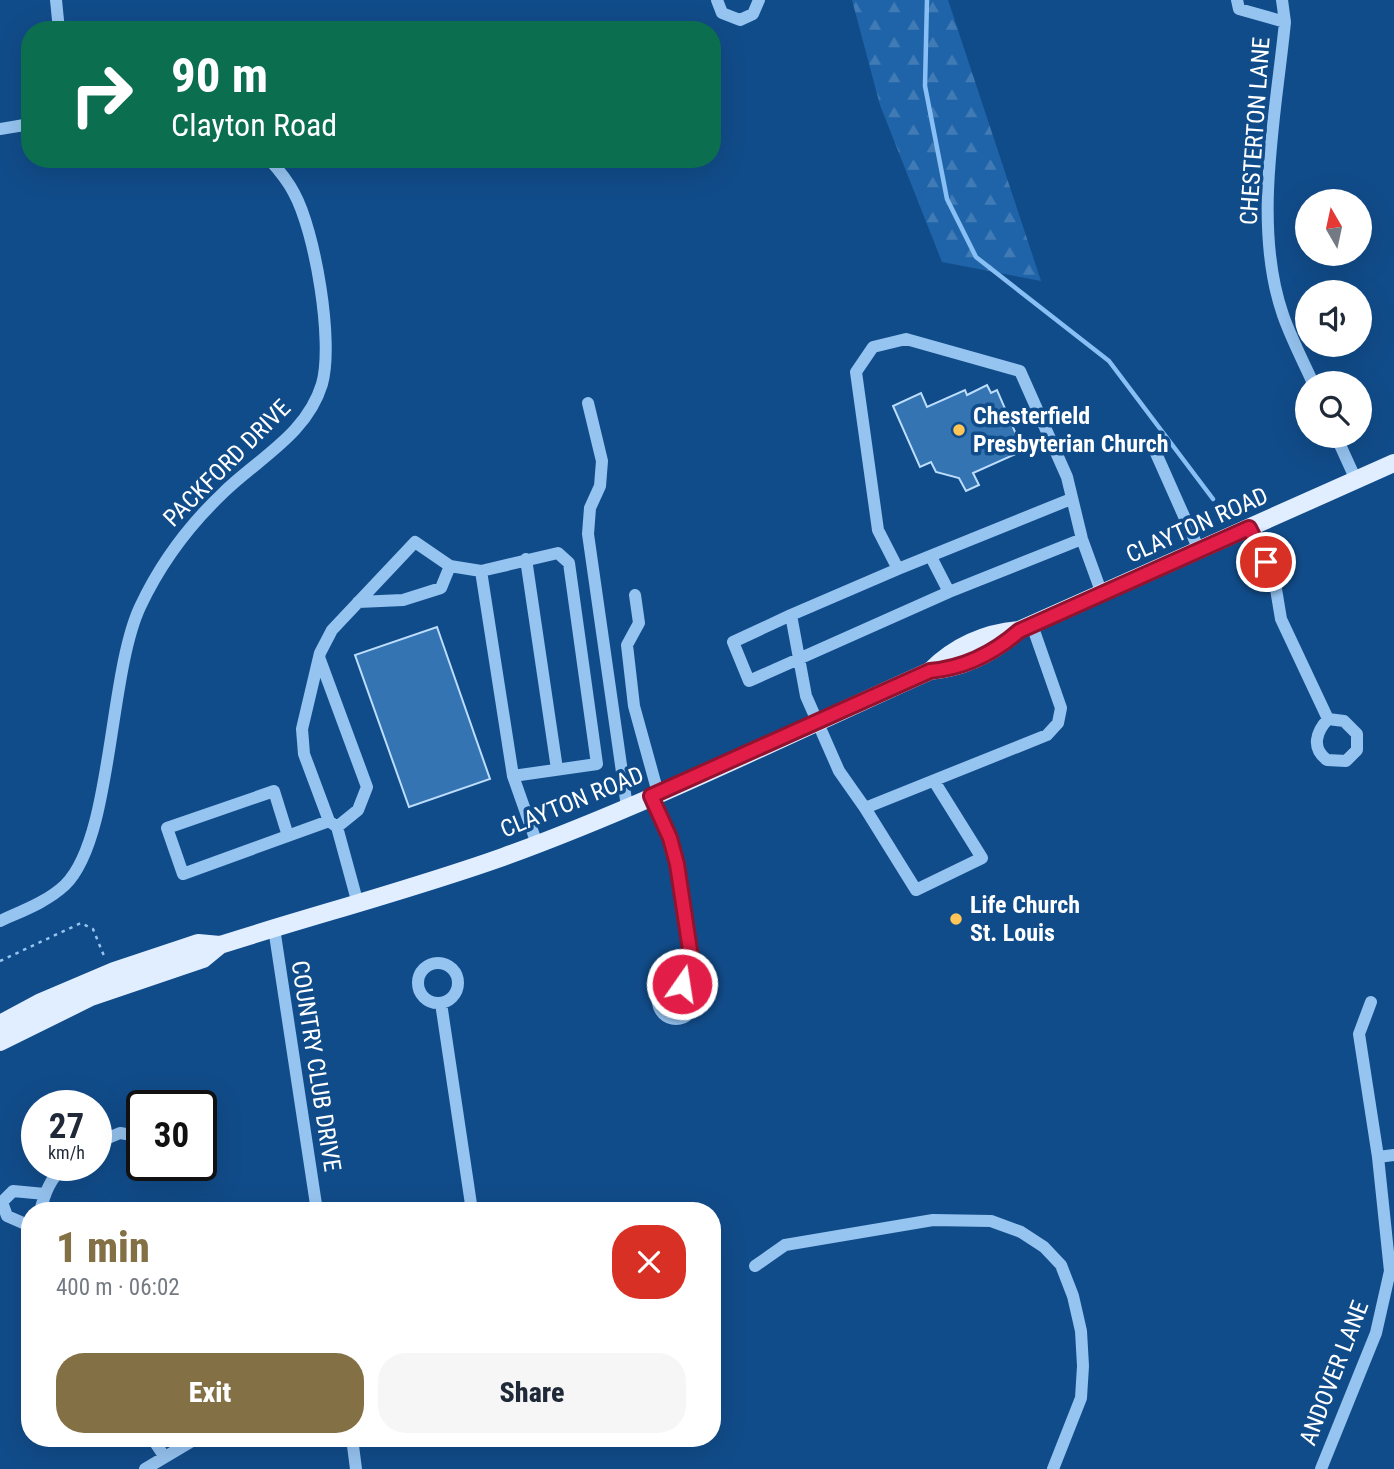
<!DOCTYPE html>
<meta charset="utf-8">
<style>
:root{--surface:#fff;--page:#f6f6f7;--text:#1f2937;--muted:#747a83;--accent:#847045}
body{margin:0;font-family:"Roboto Condensed",sans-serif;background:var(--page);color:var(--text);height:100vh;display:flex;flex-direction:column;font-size:26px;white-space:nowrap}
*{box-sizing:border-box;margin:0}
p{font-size:23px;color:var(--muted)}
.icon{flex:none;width:38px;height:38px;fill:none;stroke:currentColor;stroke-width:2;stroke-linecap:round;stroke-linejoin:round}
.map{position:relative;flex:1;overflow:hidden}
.panel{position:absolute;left:21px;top:1202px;width:700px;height:245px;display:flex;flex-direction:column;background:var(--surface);border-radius:28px;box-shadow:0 7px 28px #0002}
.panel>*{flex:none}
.banner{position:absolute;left:21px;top:21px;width:700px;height:147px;border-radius:28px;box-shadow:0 7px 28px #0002;background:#0b6e4f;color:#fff;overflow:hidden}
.needle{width:46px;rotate:351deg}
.controls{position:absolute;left:1295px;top:189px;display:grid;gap:14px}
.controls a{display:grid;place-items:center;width:77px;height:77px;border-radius:50%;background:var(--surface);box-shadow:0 7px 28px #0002;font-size:35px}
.speed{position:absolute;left:21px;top:1090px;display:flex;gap:14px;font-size:35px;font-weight:700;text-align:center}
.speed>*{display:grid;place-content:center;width:91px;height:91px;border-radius:50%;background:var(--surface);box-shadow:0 7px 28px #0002;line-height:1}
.speed small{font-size:18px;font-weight:400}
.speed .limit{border:4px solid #111;border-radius:10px;background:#fff;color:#111}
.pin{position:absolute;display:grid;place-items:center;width:60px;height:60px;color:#fff;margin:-30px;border:4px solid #fff;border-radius:50%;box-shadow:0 2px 7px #0007}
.me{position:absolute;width:77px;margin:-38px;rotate:13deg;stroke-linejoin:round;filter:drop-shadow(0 0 5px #0008)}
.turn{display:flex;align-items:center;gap:24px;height:147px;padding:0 35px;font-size:32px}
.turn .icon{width:91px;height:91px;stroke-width:2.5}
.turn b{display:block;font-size:49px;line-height:60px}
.round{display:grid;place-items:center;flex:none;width:74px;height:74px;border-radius:28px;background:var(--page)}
.summary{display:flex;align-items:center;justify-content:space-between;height:119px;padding:0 35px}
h1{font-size:42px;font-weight:800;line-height:52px;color:var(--accent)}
.button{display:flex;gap:14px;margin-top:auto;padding:14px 35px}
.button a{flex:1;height:80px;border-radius:28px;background:var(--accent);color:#fff;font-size:28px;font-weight:800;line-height:80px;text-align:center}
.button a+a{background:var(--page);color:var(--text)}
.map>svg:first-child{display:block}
.forest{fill:url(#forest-firs)}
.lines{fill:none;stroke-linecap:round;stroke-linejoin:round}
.stream{stroke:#88c0f5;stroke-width:4.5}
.building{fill:#3474b2;stroke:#bdddfd;stroke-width:2}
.path{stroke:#96c4f1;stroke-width:2.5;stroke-dasharray:3.5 5;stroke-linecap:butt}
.minor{stroke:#96c4f1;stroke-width:12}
.major{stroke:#e1eeff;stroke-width:18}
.route-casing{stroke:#92132f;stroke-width:18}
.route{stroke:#e11d48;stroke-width:12}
.poi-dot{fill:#ffc657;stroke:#114c8a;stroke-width:2.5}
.labels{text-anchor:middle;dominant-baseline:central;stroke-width:7;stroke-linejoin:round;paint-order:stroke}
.street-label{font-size:24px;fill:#fff;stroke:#114c8a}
.poi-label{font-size:24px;font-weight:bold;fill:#fff;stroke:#114c8a;text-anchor:start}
</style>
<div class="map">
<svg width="1394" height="1469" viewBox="0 0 1394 1469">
<defs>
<pattern id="forest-firs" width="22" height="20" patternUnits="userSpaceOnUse" patternTransform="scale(1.75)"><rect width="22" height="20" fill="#1f64a8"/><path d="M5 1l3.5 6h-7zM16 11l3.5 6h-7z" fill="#417bb5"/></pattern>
</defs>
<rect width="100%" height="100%" fill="#114c8a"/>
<!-- forest -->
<path class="forest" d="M 852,0 L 948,0 L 1041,281 L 942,262 L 880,105 Z"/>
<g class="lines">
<!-- stream -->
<path class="stream" d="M 927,0 L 925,86 L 947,199 L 976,257 L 1109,361 L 1213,499"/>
</g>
<!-- building -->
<path class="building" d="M 987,385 L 991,393 L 997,390 L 1019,441 L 1013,443 L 1018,453 L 973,473 L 979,485 L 966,491 L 959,478 L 936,472 L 931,462 L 920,467 L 893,406 L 921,393 L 927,407 L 965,390 L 967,395 Z
M 437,627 L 490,779 L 409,807 L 355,655 Z"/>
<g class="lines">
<!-- path -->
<path class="path" d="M 0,961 L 81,923 L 93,929 L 104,956"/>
<!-- minor -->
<path class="minor" d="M 56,0 L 59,30
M 717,0 L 722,13 L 740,20 L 753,14 L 759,0
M 1237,0 L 1239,9 L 1285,22
M 1282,0 L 1285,22 C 1276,114 1252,226 1283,315 C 1291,338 1303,361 1313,383
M 0,129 L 30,124
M 588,403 L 602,461 L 600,486 L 590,508 L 588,534 L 627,807
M 1336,436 L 1356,480
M 1151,442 L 1199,550
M 1071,499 L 898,569 L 878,530 L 856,372 L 873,347 L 906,339 L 1020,371 L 1067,477 L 1082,539 L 1102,594
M 1249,528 L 1274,577 L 1281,619 L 1328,719
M 526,559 L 557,769
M 898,569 L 791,615 L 806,696 L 839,771 L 865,808 L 1047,735 L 1058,723 L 1061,708 L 1032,625
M 949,592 L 1082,539
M 635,595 L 639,623 L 627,645 L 634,706 L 658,793
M 358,602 L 403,600 L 441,588 L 450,566
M 791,615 L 733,642 L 749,681 L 949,592 L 931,557
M 319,657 L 367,787 L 358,810 L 337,827
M 1328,719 L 1344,721 L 1357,734 L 1357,750 L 1346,761 L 1327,760 C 1311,748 1316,732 1328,719 Z
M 513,776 L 597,764 L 569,563 L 558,553 L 481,571 L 513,776 L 537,844
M 651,796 L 670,838 L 677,864 L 691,957 L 682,984
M 865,808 L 916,890 L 982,858 L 934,781
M 288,836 L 274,791 L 167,828 L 183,874 L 329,821
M 358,904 L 337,827 L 329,821 L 304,754 L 302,729 L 320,653 L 332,630 L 415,542 L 450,566 L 481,571
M 0,921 C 22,911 47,902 65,885 C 113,838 108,676 140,607 C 161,562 188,526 224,492 C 259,458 307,434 322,384 C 334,342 315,231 294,193 C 288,181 278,169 269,159
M 274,928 L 317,1211
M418 983a20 20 0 1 1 40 0a20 20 0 1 1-40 0Z
M658 1001a18 18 0 1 1 36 0a18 18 0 1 1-36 0Z
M 441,1003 L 472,1211
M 142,1115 L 136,1121 L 132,1135 L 142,1148
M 96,1143 L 120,1133 L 132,1135
M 1378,1157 L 1394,1155
M 40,1211 C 45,1193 50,1179 64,1166
M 30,1226 L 7,1216 L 2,1202 L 13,1191 L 45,1194
M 755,1266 L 785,1245 L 933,1220 L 991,1221 L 1021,1232 L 1044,1247 L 1061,1265 L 1073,1296 L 1081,1331 L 1083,1366 L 1081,1398 L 1053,1469
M 152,1438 L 164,1456
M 352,1438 L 356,1469
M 145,1469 L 197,1438
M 1321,1469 L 1376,1333 L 1390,1271 L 1378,1157 L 1359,1034 L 1371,1002"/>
<!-- major -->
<path class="major" d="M 930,671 C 963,668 994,653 1019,630 L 1394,463
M 0,1024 L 41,1002 L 114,971 L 198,943 L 220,945
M 0,1042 L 91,997 L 203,959 L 220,945 C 314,915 410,890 503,857 C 649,804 789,734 930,671 C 955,646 984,633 1019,630"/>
</g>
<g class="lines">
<defs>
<path id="route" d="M 682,984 L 691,957 L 677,864 L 670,838 L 651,796 L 930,671 C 963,668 994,653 1019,631 L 1249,528 L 1266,562"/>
</defs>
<!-- route casing -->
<use href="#route" class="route-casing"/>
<!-- route -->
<use href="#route" class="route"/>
</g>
<!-- markers -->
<g class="poi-dot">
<circle cx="959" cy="430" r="7"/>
<circle cx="956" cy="919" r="7"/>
</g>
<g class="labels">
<!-- street labels -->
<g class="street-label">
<text transform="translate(1255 131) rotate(-86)">CHESTERTON LANE</text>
<text transform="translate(227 463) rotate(-45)">PACKFORD DRIVE</text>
<text transform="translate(1197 525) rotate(-24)">CLAYTON ROAD</text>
<text transform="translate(572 802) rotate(-22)">CLAYTON ROAD</text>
<text transform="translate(316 1066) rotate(81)">COUNTRY CLUB DRIVE</text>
<text transform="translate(1334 1373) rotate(-69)">ANDOVER LANE</text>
</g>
<!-- poi labels -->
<g class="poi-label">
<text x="973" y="416">Chesterfield<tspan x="973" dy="28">Presbyterian Church</tspan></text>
<text x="970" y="905">Life Church<tspan x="970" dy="28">St. Louis</tspan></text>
</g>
</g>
</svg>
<div class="controls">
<a><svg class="needle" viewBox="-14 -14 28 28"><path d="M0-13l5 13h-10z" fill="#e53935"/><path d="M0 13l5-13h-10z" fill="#747a83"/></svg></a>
<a><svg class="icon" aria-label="sound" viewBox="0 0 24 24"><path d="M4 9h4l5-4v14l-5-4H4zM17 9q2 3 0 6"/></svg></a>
<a><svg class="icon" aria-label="search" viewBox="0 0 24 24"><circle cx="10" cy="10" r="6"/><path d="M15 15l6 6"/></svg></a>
</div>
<div class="speed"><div>27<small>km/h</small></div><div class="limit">30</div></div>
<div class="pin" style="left:1266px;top:562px;background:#d93025"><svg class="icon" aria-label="arrive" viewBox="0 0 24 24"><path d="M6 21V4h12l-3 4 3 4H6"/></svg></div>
<svg class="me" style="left:682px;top:984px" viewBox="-20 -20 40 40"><circle r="17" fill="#e11d48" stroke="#fff" stroke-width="3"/><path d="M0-11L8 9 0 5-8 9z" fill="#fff"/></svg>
<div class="banner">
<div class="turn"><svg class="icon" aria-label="right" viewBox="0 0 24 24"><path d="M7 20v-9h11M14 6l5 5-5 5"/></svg><div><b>90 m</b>Clayton Road</div></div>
</div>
<section class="panel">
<div class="summary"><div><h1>1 min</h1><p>400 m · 06:02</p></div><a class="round" style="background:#d93025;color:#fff"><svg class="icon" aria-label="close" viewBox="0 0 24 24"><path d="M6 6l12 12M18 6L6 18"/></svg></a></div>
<div class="button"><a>Exit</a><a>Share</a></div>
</section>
</div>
